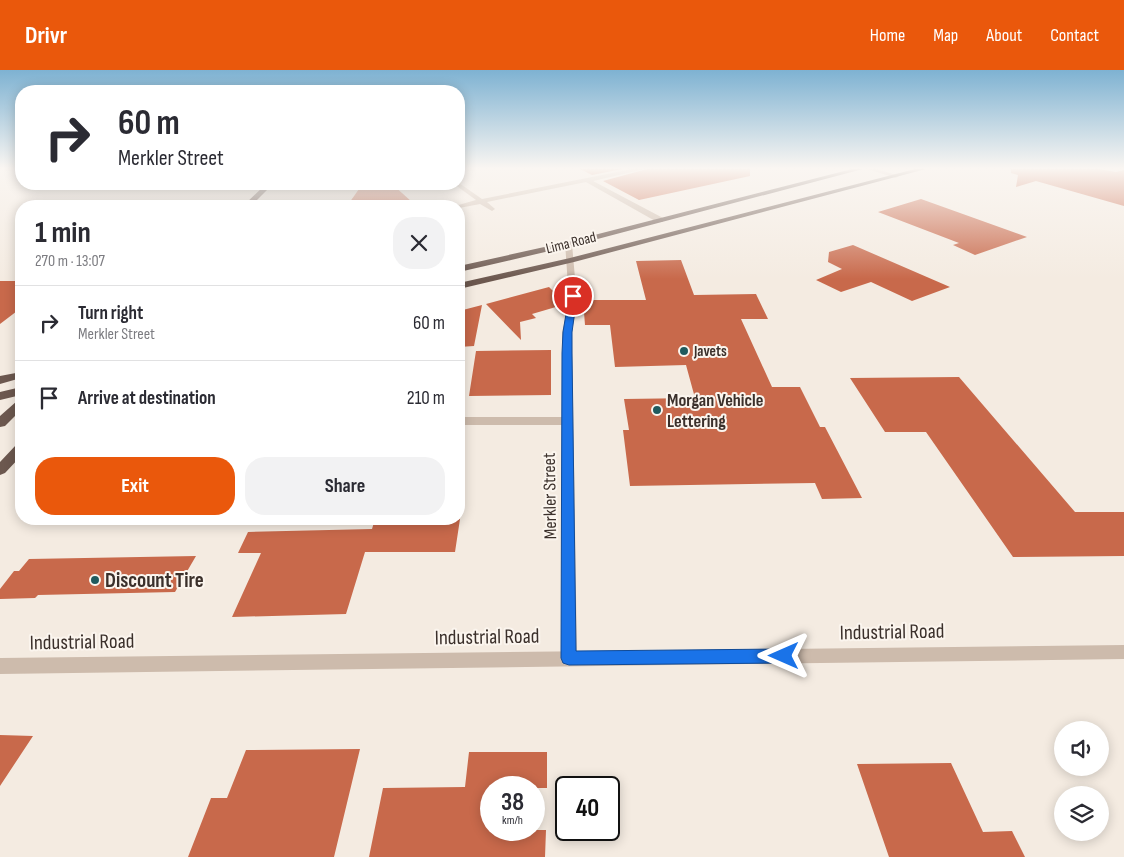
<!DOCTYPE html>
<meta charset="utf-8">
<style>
:root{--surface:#fff;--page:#f2f2f3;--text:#2b2b33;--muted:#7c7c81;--line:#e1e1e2;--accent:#ea580c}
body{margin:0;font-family:"Sofia Sans Condensed",sans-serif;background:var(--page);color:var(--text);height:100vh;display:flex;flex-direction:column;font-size:19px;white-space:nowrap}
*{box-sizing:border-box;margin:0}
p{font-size:16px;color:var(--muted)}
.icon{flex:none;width:28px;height:28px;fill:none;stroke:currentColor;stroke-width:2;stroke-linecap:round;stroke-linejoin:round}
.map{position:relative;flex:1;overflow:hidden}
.details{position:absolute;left:15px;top:130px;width:450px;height:325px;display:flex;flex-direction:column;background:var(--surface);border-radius:20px;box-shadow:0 2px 12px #0003}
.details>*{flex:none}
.top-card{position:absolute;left:15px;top:15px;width:450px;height:105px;border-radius:20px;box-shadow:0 2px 12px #0003;background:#fff;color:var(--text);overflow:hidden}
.controls{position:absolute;left:1054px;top:651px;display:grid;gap:10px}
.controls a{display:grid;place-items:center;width:55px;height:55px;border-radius:50%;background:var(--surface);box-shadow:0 2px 12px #0003;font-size:25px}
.speed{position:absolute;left:480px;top:706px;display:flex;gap:10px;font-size:25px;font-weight:700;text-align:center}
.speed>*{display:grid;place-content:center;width:65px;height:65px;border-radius:50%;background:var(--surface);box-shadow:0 2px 12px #0003;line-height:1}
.speed small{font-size:12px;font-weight:400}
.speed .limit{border:2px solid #111;border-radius:8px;background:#fff;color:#111}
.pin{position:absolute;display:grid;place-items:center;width:42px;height:42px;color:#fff;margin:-21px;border:2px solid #fff;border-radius:50%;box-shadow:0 1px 5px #0007}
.me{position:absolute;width:55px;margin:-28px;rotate:270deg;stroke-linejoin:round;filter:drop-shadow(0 0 4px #0008)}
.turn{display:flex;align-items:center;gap:18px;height:105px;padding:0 20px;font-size:22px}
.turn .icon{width:65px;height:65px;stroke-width:2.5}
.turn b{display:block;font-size:35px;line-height:42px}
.round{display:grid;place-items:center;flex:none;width:52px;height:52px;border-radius:20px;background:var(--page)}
.head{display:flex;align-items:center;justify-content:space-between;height:85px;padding:0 20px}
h1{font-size:30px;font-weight:700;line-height:38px}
.button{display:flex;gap:10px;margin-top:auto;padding:10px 20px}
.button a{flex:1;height:58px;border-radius:20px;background:var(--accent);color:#fff;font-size:20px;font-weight:700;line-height:58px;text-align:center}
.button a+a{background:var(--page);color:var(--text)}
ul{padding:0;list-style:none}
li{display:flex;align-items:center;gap:15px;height:75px;padding:0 20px;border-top:1px solid var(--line)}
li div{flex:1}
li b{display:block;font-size:19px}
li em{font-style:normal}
header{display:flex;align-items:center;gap:30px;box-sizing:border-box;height:70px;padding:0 25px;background:var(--accent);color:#fff}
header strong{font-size:24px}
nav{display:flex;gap:28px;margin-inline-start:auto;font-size:18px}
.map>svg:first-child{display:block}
.building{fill:#c8694b}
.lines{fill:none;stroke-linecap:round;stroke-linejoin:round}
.minor{fill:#cdbbac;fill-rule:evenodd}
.tertiary{fill:#cdbbac;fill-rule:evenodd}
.trunk{fill:#6c584f;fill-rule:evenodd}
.route{fill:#1a73e8;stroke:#114b97}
.poi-dot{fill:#1f5a5e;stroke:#fbf5ee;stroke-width:2}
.labels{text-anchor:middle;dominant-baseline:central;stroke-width:4;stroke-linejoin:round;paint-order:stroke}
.far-street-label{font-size:15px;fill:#3b302b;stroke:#fbf5ee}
.far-poi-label{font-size:15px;font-weight:bold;fill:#3b302b;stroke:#fbf5ee;text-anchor:start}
.poi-label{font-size:18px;font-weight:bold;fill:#3b302b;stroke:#fbf5ee;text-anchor:start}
.street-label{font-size:18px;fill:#3b302b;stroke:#fbf5ee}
.near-poi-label{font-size:21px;font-weight:bold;fill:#3b302b;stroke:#fbf5ee;text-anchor:start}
.near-street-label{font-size:21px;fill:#3b302b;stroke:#fbf5ee}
</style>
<header>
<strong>Drivr</strong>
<nav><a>Home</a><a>Map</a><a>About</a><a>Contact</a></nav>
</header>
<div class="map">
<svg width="1124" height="787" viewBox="0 0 1124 787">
<rect width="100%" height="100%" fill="#f4ebe1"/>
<!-- building -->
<path class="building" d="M 580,99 L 622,99 L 592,105 Z
M 647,99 L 750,99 L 750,106 L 639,130 L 603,111 Z
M 1011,99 L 1099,99 L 1116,102 L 1124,100 L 1124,136 L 1036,111 L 1016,117 L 1018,105 L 1011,103 Z
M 388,114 L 392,114 L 412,132 L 392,136 L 347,136 L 359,119 Z
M 921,129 L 1027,167 L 975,185 L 953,175 L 959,173 L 878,142 Z
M 853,175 L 950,217 L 912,231 L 871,212 L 841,222 L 816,210 L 842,199 L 828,192 L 829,182 Z
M 681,190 L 694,225 L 756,224 L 768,249 L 741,249 L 772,317 L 800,317 L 820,357 L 825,357 L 862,428 L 822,429 L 815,413 L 630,416 L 623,360 L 629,360 L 624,329 L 695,328 L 686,295 L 615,297 L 610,255 L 585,255 L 583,230 L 646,230 L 636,191 Z
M 0,211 L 21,211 L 21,238 L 0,254 Z
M 549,217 L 566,234 L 532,244 L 536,248 L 520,252 L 521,270 L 486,234 Z
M 482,235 L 474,276 L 459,277 L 459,241 Z
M 551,280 L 551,325 L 469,326 L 476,281 Z
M 959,307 L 1075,442 L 1124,442 L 1124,486 L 1013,487 L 926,362 L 885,362 L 850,308 Z
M 375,449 L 460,449 L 455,482 L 365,482 L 346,544 L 232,547 L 261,483 L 238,483 L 248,462 L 372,459 Z
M 196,486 L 175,522 L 38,525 L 35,528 L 0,529 L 0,519 L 14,501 L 19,501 L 29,489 Z
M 0,665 L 33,666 L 0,716 Z
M 360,679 L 334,787 L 188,787 L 211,728 L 227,728 L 246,680 Z
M 469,682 L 547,682 L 547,718 L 491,718 L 491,760 L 546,760 L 545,787 L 369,787 L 383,718 L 465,717 Z
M 951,693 L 983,762 L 1012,761 L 1025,787 L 889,787 L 857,694 Z"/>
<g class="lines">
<!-- minor -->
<path class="minor" d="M 632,99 L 645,99 L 593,111 L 663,148 L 663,152 L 657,152 L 586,112 L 487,132 L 495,139 L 492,141 L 480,134 L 459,138 L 455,136 L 476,130 L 454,114 L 459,113 L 482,129 Z
M 294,114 L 318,114 L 315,116 L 265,120 L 262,118 Z
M 565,172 L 572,174 L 577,231 L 572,263 L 577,588 L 575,593 L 569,596 L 563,593 L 561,588 L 562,355 L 459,355 L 459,347 L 562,347 L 562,263 L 569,231 Z"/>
<!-- tertiary -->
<path class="tertiary" d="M 867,99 L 877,99 L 899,106 L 896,108 Z
M 1124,575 L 1124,589 L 0,604 L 0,588 Z"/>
<!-- trunk -->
<path class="trunk" d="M 852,99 L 863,99 L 571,176 L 459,202 L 459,196 L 567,172 Z
M 915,99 L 926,99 L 574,192 L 459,219 L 459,213 L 570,188 Z
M 266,114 L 273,114 L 251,136 L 243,136 Z
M 21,302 L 21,308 L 0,314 L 0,306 Z
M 21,317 L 21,325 L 0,330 L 0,322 Z
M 21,330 L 21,340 L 5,356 L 0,357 L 0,346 L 17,331 Z
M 21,374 L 21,386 L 5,403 L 0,405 L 0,392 L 16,375 Z"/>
</g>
<!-- sky -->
<linearGradient id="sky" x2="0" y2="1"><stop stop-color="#7eb2d2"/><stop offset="0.47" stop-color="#faf6f2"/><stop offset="1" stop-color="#faf6f2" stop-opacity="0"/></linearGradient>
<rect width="1124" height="209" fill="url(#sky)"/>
<!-- route -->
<path class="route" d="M 573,223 L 577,226 L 572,262 L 572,283 L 576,581 L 784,579 L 790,581 L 792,586 L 790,591 L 784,593 L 569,595 L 563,593 L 561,588 L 562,283 L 563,262 L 569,226 Z"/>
<!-- markers -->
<g class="poi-dot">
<circle cx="684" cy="281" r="5"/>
<circle cx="657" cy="340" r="5"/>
<circle cx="95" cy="510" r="5"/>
</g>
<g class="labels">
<!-- far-street labels -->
<g class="far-street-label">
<text transform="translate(571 173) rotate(-14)">Lima Road</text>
</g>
<!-- far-poi labels -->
<g class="far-poi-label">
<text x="694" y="281">Javets</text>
</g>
<!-- poi labels -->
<g class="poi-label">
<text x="667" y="330">Morgan Vehicle<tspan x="667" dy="21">Lettering</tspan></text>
</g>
<!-- street labels -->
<g class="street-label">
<text transform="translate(550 426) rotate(-91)">Merkler Street</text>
</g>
<!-- near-poi labels -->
<g class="near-poi-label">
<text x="105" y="510">Discount Tire</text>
</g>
<!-- near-street labels -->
<g class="near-street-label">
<text transform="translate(892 562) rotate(-1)">Industrial Road</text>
<text transform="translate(487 567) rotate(-1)">Industrial Road</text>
<text transform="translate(82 572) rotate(-1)">Industrial Road</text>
</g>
</g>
</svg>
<div class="controls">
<a><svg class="icon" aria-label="sound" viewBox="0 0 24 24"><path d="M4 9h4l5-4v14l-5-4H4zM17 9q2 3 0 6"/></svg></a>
<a><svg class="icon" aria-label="layers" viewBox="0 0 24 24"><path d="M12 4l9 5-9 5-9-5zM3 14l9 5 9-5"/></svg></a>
</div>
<div class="speed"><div>38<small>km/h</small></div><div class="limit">40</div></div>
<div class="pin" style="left:573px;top:226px;background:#d93025"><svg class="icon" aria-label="arrive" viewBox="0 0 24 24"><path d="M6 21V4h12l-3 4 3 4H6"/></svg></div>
<svg class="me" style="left:784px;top:586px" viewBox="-20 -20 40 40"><path d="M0-17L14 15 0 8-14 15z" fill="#1a73e8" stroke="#fff" stroke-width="4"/></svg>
<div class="top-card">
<div class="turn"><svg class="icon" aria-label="right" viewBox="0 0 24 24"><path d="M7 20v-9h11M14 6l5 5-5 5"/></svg><div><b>60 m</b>Merkler Street</div></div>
</div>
<section class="details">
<div class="head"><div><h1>1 min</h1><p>270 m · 13:07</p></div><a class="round"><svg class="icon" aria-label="close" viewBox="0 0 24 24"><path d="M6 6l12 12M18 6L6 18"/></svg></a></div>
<ul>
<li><svg class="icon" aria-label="right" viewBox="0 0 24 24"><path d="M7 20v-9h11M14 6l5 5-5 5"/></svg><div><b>Turn right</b><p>Merkler Street</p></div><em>60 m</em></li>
<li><svg class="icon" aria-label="arrive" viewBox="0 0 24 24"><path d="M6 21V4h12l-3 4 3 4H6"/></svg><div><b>Arrive at destination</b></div><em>210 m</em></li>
</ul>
<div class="button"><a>Exit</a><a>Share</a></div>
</section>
</div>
